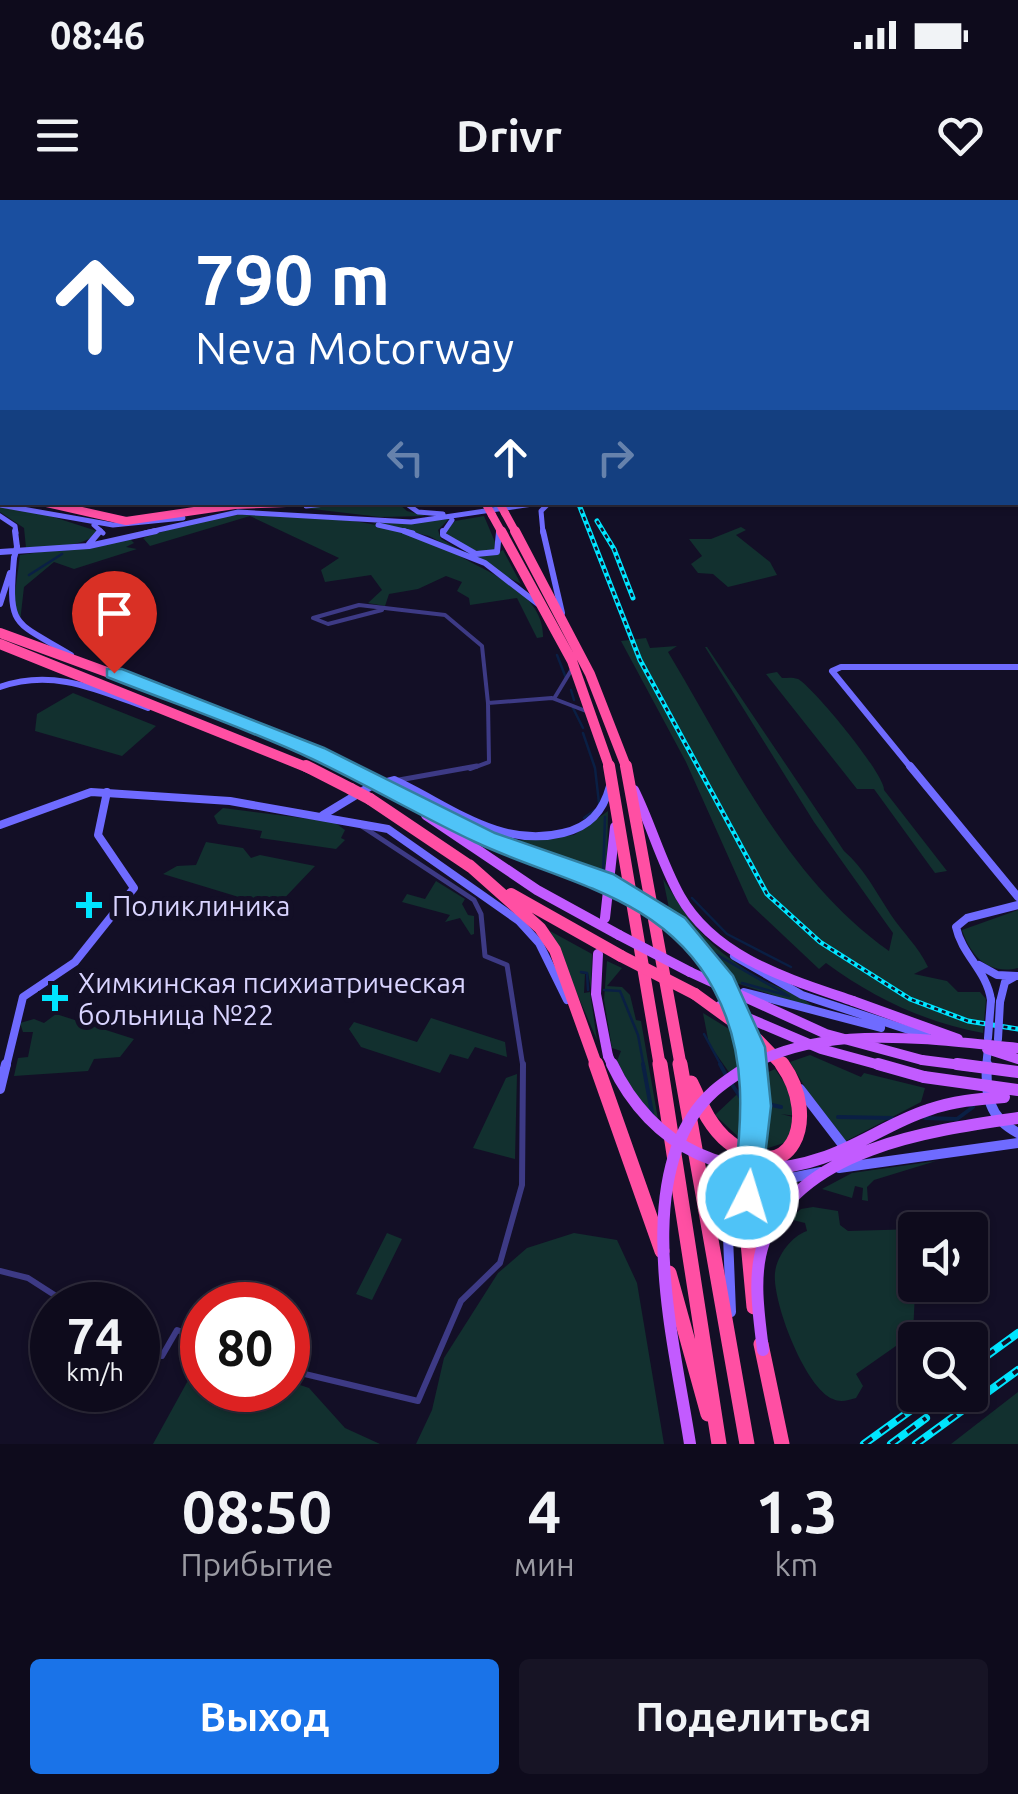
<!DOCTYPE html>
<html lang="ru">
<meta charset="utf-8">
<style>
:root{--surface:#0e0b1c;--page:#171425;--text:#f1f3f6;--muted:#9b9ba3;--line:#2e2b3b;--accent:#1a73e8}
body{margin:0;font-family:Ubuntu,sans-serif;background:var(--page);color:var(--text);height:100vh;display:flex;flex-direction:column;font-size:38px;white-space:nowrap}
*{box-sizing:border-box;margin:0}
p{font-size:32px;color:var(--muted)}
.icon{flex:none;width:55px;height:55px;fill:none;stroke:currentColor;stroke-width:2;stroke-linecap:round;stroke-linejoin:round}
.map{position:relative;height:1244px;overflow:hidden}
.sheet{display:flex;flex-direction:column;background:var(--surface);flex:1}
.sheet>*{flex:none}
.guide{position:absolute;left:0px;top:0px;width:1020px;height:305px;box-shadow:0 2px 8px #0004,0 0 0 2px var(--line);background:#1a4fa0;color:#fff;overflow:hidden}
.tools{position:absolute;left:898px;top:1012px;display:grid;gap:20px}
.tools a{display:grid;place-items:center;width:90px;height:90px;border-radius:10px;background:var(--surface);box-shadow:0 2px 8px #0004,0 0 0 2px var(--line);font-size:50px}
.speed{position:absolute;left:30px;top:1082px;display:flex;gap:20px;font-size:50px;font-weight:700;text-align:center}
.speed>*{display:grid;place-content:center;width:130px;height:130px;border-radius:50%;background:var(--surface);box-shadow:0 2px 8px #0004,0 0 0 2px var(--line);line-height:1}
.speed small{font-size:25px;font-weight:400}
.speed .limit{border:15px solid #d22;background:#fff;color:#111}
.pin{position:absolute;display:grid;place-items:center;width:85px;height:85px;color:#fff;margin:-102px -42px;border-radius:50% 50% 50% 0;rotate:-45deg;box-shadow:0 0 10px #0007}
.pin .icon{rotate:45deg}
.me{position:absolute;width:110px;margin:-55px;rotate:5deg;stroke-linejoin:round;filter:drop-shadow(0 0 8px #0008)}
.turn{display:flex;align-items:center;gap:35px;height:210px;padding:0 30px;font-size:45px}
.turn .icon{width:130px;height:130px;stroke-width:2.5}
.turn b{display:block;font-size:70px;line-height:85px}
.lanes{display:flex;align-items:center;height:95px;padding:0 30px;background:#0003;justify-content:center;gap:50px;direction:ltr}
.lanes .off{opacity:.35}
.eta{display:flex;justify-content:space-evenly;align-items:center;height:170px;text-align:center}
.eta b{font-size:60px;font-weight:600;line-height:70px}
.button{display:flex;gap:20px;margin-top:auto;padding:20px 30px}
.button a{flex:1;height:115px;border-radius:10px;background:var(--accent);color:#fff;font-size:40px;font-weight:600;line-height:115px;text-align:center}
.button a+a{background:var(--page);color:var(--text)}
.status{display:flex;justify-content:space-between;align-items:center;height:70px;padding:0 50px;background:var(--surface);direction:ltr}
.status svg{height:28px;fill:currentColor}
header{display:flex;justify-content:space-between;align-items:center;height:130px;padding:0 30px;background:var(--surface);font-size:45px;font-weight:600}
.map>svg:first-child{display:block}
.green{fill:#12302f}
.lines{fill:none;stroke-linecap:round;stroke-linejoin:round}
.stream-far1{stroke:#0a1f44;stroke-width:2.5}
.stream{stroke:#0a1f44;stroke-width:4}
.street-far2{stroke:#3d3a85;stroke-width:4}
.street-far1{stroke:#3d3a85;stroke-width:5}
.street{stroke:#3d3a85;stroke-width:6}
.secondary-far4{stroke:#6f6bff;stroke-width:4}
.secondary-far3{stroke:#6f6bff;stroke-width:5}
.secondary-far2{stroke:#6f6bff;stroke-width:6}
.secondary-far1{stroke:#6f6bff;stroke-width:8}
.secondary{stroke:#6f6bff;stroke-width:10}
.primary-far1{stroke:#c25bff;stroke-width:10}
.primary{stroke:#c25bff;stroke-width:12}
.highway-far3{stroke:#ff4fa3;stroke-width:8}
.highway-far2{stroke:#ff4fa3;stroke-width:10}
.highway-far1{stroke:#ff4fa3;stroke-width:12}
.highway{stroke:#ff4fa3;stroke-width:15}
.rail-far1-casing{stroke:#00e5ff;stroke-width:5}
.rail-casing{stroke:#00e5ff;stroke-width:8}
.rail-far1{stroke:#130f26;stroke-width:2.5;stroke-dasharray:4;stroke-linecap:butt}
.rail{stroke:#130f26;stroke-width:4;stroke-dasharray:10;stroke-linecap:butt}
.secondary-bridge-far1{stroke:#6f6bff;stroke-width:6}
.secondary-bridge{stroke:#6f6bff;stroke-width:8}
.primary-bridge-far1{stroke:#c25bff;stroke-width:10}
.primary-bridge{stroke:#c25bff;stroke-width:12}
.highway-bridge-far2{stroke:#ff4fa3;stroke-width:8}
.highway-bridge-far1{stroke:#ff4fa3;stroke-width:12}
.highway-bridge{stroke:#ff4fa3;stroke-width:15}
.route{fill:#4fc3f7;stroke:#337fa1;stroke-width:2.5}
.poi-dot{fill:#00e5ff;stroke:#130f26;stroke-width:4}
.labels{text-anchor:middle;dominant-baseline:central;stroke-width:10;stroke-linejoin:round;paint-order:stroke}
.poi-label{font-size:28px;fill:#d9d4ff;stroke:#130f26;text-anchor:start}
</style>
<div class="status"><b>08:46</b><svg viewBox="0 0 49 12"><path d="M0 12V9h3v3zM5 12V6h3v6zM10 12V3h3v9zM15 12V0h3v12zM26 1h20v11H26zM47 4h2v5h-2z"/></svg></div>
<header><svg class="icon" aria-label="menu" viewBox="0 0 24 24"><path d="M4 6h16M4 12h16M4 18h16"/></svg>Drivr<svg class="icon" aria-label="heart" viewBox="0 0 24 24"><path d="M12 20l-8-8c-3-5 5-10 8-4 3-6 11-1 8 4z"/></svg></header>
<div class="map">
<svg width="1018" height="1244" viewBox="0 0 1018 1244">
<rect width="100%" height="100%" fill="#130f26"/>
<!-- green -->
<path class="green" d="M 0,0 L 297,0 L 298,2 L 2,2 L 2,71 Z
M 352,302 L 398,303 L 407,311 L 426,316 L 380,317 L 304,308 Z
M 0,307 L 41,313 L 100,332 C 79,349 52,346 26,348 L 24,328 L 0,312 Z
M 243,314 C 302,314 369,318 425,339 C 444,346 462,358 480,367 C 508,381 544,402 543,437 L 537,438 L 517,398 L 470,405 L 469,398 L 457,391 L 462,382 L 446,376 L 418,389 L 389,394 L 385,406 L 368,403 L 382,390 L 371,375 L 325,382 L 321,370 L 339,358 L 250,316 L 150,346 L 143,338 L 196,321 Z
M 484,316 L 495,342 L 494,351 C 476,354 457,346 445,332 L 455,321 Z
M 449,319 L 438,330 L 441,339 C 461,351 481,364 503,350 L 521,384 L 429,336 L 372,323 Z
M 741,327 L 746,330 L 736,335 L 770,362 L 777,375 L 728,387 L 713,374 L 698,373 L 691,364 L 702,356 L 689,339 L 711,339 Z
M 130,339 L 134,343 L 126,347 L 137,349 L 74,369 L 54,362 L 24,387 L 20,422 L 14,400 L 20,355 Z
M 646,438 L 650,448 L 677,446 L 668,452 C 731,557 786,678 889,751 L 893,733 L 814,622 L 705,447 L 707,447 L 844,651 C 864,668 876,692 891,715 C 903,733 918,746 928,767 L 914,774 L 947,781 L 958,792 L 980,792 L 986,799 L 983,833 C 925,822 875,799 826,763 L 819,769 L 749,703 L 686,562 L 621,441 Z
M 777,472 L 782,478 C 787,478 792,477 798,479 C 812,486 885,574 884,590 L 947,671 L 935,673 L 874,589 L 857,589 L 766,474 Z
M 73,493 L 156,526 L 122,556 L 35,531 L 37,514 Z
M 223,608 L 334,622 L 345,630 L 341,638 L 345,640 L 336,649 L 260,638 L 262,631 L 218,624 L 214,616 Z
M 608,611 L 607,680 L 558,661 L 552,652 L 548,658 L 510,641 L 574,635 Z
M 206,642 L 243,648 L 251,658 L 260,655 L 315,666 L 275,708 L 163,674 L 177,666 L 196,665 Z
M 663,679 C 692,724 706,745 754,775 C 771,786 804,795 815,809 L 730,781 L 698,742 L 671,718 Z
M 436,681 L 465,699 L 462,704 L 468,715 L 474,716 L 474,734 L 471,735 L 460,718 L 445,722 L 450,715 L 402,702 L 407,694 L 425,699 Z
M 1018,710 L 1018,768 C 989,775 971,757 962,730 Z
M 550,731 L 592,754 L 591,789 L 588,773 L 580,773 L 585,774 L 584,793 L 590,792 L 597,840 Z
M 607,761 L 622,768 L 607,786 L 622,787 L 630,795 L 636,820 L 641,821 L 659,925 L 641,907 L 617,861 L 621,851 L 612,848 L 604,800 Z
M 703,813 L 739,835 L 746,864 L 731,875 L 709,844 Z
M 56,814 L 134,839 L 120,857 L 94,859 L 88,871 L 14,876 L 18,858 L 28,857 L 33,832 L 23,832 L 20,823 L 34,819 L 44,823 Z
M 431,818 L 505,842 L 507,857 L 475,847 L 468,859 L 450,854 L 440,873 L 361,847 L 349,829 L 354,822 L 417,842 Z
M 810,855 L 861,877 L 864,873 L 925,888 L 921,902 L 844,942 L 830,929 L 790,862 Z
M 775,869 L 789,890 L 796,916 L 781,914 L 797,918 L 787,942 L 762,950 L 765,905 L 782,906 L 765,902 L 764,874 Z
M 517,874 L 515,959 L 473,948 L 506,878 Z
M 750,882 L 747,945 L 715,915 Z
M 936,961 L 874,980 L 867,987 L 868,1001 L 862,1000 L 863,988 L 855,986 L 852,998 L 822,989 L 852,973 Z
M 813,1007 L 838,1011 L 840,1025 L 848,1031 L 918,1029 L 913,1134 L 856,1174 L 863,1186 L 856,1198 C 848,1200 841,1203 833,1199 C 805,1188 772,1101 775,1073 C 777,1055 792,1036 807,1031 L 805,1023 L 789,1019 L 801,1009 Z
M 387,1033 L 402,1039 L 372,1100 L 356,1094 Z
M 574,1033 L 617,1040 L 637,1083 L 664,1244 L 416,1244 L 432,1210 L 444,1158 L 498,1073 L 527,1048 Z
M 202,1155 L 202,1190 L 288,1190 L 288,1181 L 309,1188 L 345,1228 L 380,1244 L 153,1244 Z
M 1018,1192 L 1018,1244 L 951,1244 Z"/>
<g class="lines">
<!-- stream-far1 -->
<path class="stream-far1" d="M 0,106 L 2,112
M 29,375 L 62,354
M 557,455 L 566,478
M 571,490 L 574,500
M 573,508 L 583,528
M 583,533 L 595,568 L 599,603
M 584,618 L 595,610
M 603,679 L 605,617
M 692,698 L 727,734 L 791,767
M 705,748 L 789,796 L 742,783
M 581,772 L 587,773 L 588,790
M 604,790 L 620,791 L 638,835 L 644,867
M 704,834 L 722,867"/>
<!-- stream -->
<path class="stream" d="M 643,864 L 652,913
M 720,864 L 727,877
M 731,883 L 741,898 L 750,900
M 763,903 L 781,907
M 838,917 L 892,918
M 925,918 L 957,919 L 973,907"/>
<!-- street-far2 -->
<path class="street-far2" d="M 382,410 L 328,424 L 313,418 L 359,405 L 445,415 L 482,446 L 488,503 L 552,498 L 586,511
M 555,497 L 572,469
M 470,569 L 489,562 L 488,503"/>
<!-- street-far1 -->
<path class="street-far1" d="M 399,580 L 477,566
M 363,627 L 474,700 L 481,714 L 485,756 L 507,765 L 523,867"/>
<!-- street -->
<path class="street" d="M 0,1071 L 28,1078 L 70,1105
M 138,1146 L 162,1156 L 177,1130 L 202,1139
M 288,1170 L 418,1201 L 461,1101 L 500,1063 L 522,985 L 523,864"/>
<!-- secondary-far4 -->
<path class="secondary-far4" d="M 639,0 L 643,2
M 747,0 L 753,2
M 875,0 L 882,2
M 690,2 L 706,0"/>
<!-- secondary-far3 -->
<path class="secondary-far3" d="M 404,302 L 418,312 L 443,314
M 0,305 L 113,325 L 183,318
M 306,306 L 345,302
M 0,316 L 15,326 L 16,333
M 94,325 L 103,333
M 378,325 L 413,333
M 145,333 L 238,312 L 411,322 L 546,302
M 443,333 L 452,320
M 543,333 L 541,311 L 548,304"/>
<!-- secondary-far2 -->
<path class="secondary-far2" d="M 15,331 L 17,347
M 404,331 L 485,363 L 538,404
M 443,331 L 443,335 L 476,354 L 497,352 L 499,332
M 543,331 L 562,413
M 89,344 L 100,331
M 0,352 L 89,346 L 156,331
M 14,358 C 8,429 13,420 71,455
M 0,404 L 10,373
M 0,487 C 53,468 98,490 148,508
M 912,569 L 832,471 L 841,467 L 1018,467"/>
<!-- secondary-far1 -->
<path class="secondary-far1" d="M 910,566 L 1018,697
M 323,615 L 371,586 L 394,580 C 449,605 499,649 563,633 C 589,627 603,612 610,586
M 0,625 L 91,592 L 230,601 L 388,629 L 519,721 L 539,743 L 567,800
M 734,756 L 802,795 L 927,836
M 979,765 L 997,775 L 1017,776
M 744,792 L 881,828
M 991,800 C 987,771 962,755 956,727 L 967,718 L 1018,705
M 1000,802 L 1005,782 L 1014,777
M 6,867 L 23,797 L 75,762 L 134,688 L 98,635 L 107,592
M 986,867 L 988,848"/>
<!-- secondary -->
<path class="secondary" d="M 987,864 C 985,895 989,918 1018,933
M 0,889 L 6,864
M 800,889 L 846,949
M 747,956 L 733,959 L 726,968 L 727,978 L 740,988 L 821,972
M 839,968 L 1018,943
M 731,1112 L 728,1036 L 745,996"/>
<!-- primary-far1 -->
<path class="primary-far1" d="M 634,590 C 651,624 661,662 680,696 C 715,758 789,779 853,801
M 426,615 L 537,690 L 619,735
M 605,718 L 615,627
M 598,754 L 596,794 L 608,856
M 690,772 L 826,834 L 922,860
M 720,806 L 821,849 L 887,867"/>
<!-- primary -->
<path class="primary" d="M 878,864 L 924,877"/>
<!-- highway-far3 -->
<path class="highway-far3" d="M 42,302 L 126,321 L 235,305 L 312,302
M 505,313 L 516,333
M 492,315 L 502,333"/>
<!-- highway-far2 -->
<path class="highway-far2" d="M 501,331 L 572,461 L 610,569
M 515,331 L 590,474 L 627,569
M 0,433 L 227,516 L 346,569
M 0,444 L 311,569"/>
<!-- highway-far1 -->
<path class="highway-far1" d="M 306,566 L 351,589
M 341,566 L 370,579
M 609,566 L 660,867
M 626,566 L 681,867
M 388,590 L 466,629 L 547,660
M 370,599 L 471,667
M 469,665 L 540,728 L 555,750 L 597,867
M 511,694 L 621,756
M 695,794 L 757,839 L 784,867"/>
<!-- highway -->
<path class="highway" d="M 596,864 L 662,1051
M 660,864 L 719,1244
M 680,864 L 747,1244
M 691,883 C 701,905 710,927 729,942 C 789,992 822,920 782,864
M 746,1021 L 754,1107
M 669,1073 L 708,1214
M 761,1144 L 782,1244"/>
<defs>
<path id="rail-far1" d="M 578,302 L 640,460 L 767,694 L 820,742 L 910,799 L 968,821 L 1018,829
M 597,321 L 614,349 L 633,398"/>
<path id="rail" d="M 970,1168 L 1018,1133
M 864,1244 L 932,1195
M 891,1244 L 926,1218
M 916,1244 L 1018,1170"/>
</defs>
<!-- rail-far1 casing -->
<use href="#rail-far1" class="rail-far1-casing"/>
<!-- rail casing -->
<use href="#rail" class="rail-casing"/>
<!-- rail-far1 -->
<use href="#rail-far1" class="rail-far1"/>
<!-- rail -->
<use href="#rail" class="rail"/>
<!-- secondary-bridge-far1 -->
<path class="secondary-bridge-far1" d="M 14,358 L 17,347"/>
<!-- secondary-bridge -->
<path class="secondary-bridge" d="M 988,838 L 991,800
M 998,839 L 1000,802"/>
<!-- primary-bridge-far1 -->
<path class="primary-bridge-far1" d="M 619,735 L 690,772
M 853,801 L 958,839
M 987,849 L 1018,859
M 608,856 L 613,867
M 922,860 L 977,867
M 748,867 C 825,822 934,840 1018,848"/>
<!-- primary-bridge -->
<path class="primary-bridge" d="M 612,864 C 651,947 733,989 822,958 C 859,946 891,922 928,910 C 953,901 978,899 1004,897
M 957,864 L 1018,872
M 924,877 L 1018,890
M 763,1150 C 759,1116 752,1075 764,1042 C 799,948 933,930 1018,918
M 690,1244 C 675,1144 627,969 714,891 C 725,881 739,873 751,864"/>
<!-- highway-bridge-far2 -->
<path class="highway-bridge-far2" d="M 500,304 L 505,313
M 487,306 L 492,315"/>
<!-- highway-bridge-far1 -->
<path class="highway-bridge-far1" d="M 370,579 L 388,590
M 351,589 L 370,599
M 547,660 C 639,695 747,756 754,867
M 621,756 L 695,794"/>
<!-- highway-bridge -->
<path class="highway-bridge" d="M 746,1021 L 756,921 L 754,864"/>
</g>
<!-- route -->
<path class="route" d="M 107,469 L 122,469 L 324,548 L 495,633 L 613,674 L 685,718 L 733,776 L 765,847 L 771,906 L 759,1007 L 748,1011 L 738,1007 L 733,997 C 741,924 750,857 714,790 C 664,695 562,683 475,642 C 420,616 367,585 312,559 C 246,528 175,504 107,477 Z"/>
<!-- markers -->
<g class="poi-dot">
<path d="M84 690h10v10h10v10h-10v10h-10v-10h-10v-10h10z"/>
<path d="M50 783h10v10h10v10h-10v10h-10v-10h-10v-10h10z"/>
</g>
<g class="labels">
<!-- poi labels -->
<g class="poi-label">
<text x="112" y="705">Поликлиника</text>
<text x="78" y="782">Химкинская психиатрическая<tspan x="78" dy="32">больница №22</tspan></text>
</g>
</g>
</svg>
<div class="tools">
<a><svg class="icon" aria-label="sound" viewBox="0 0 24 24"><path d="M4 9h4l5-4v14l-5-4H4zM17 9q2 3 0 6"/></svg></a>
<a><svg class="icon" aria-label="search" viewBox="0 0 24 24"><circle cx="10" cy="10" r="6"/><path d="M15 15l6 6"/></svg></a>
</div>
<div class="speed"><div>74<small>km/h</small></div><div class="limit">80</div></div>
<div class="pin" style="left:114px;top:473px;background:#d93025"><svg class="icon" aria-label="arrive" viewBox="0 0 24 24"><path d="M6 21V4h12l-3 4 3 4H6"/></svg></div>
<svg class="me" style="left:748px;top:997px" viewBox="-20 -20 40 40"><circle r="17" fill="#4fc3f7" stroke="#fff" stroke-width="3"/><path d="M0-11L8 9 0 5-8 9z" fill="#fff"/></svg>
<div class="guide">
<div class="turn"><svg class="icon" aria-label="ahead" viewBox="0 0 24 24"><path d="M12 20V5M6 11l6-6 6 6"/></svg><div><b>790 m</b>Neva Motorway</div></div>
<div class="lanes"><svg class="icon off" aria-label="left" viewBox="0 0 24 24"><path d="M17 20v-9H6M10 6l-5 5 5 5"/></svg><svg class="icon" aria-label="ahead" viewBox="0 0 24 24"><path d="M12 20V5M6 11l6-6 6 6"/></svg><svg class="icon off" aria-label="right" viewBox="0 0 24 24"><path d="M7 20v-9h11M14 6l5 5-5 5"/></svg></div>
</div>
</div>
<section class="sheet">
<div class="eta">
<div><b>08:50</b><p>Прибытие</p></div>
<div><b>4</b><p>мин</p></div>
<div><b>1.3</b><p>km</p></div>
</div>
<div class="button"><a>Выход</a><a>Поделиться</a></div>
</section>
